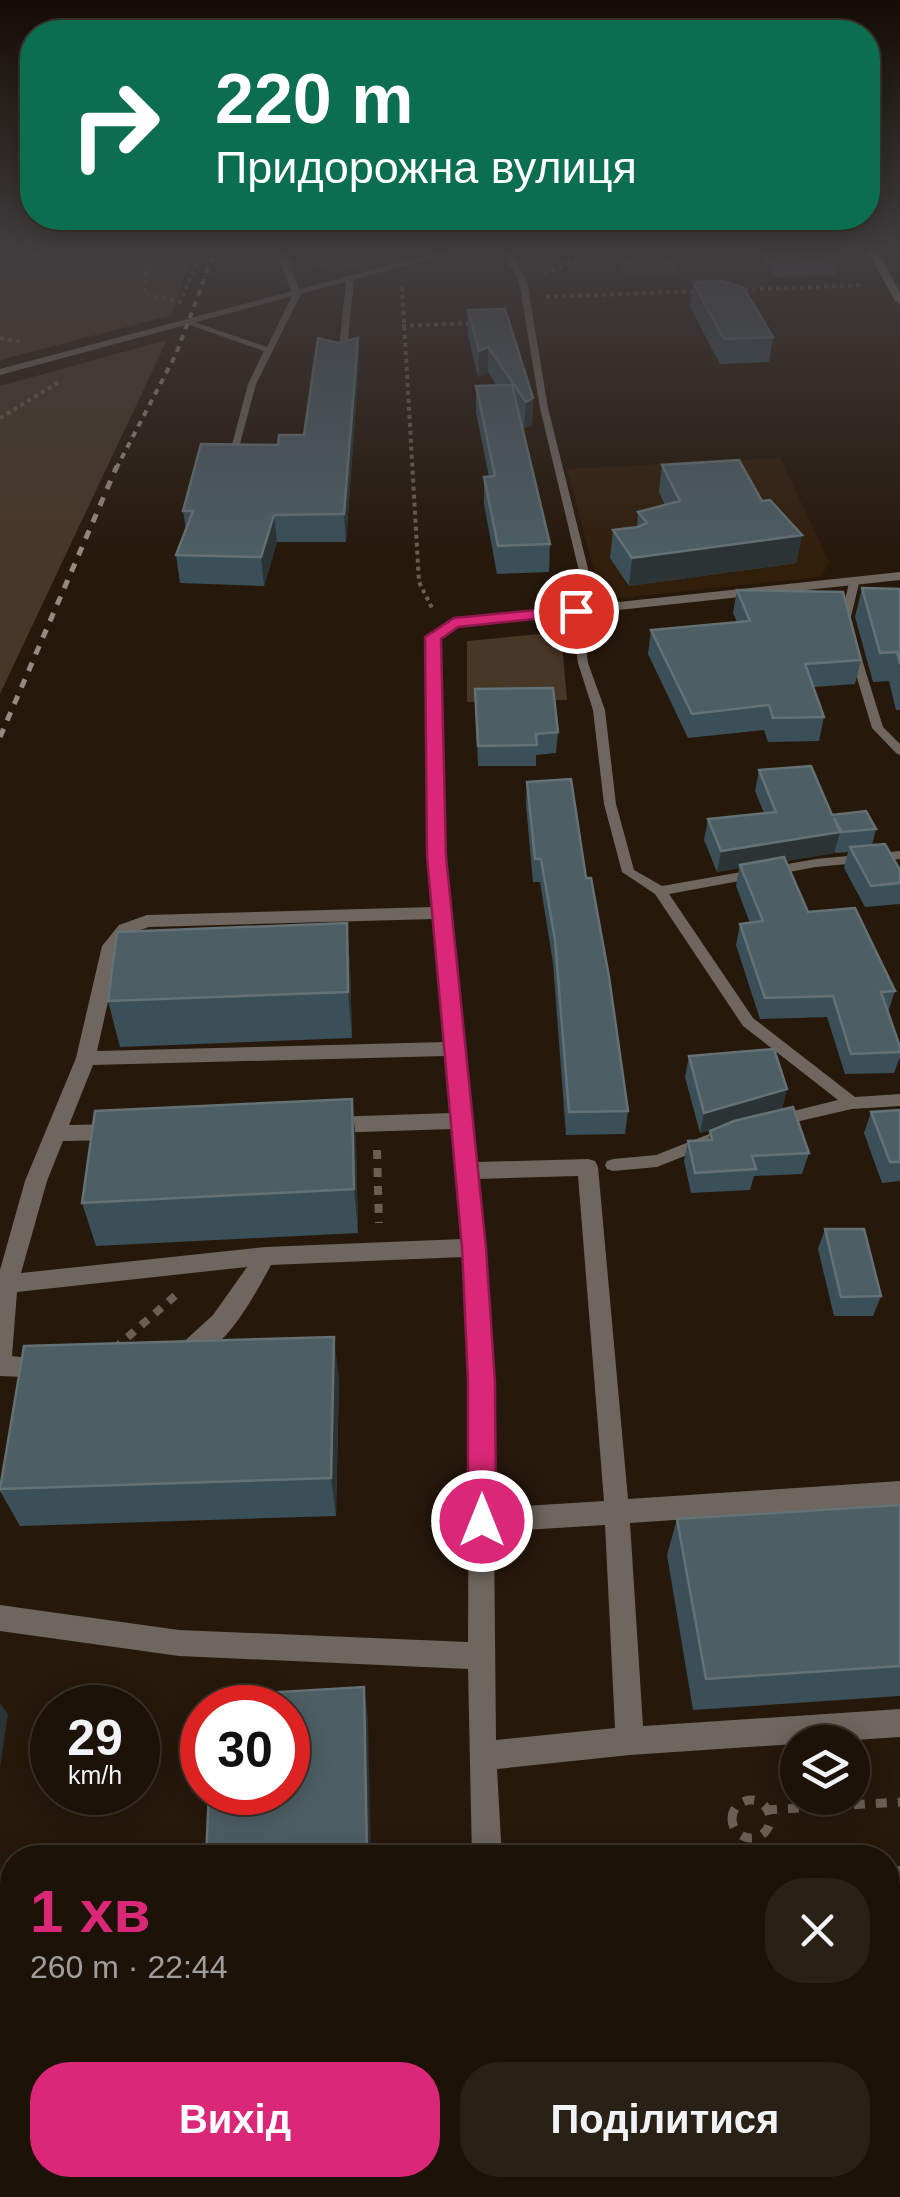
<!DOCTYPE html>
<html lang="uk">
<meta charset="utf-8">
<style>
:root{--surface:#1c1208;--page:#292016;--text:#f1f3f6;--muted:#a09e9c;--line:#3a3229;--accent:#db2777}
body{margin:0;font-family:Arial,sans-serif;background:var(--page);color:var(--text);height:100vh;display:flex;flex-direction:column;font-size:38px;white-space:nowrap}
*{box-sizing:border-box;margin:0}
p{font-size:32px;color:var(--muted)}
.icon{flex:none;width:55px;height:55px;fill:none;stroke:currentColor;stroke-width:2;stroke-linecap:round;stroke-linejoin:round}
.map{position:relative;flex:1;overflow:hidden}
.side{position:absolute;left:0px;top:1845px;width:900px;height:352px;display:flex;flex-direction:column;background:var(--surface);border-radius:40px 40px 0 0;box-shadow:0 5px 25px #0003,0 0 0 2px var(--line)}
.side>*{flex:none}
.top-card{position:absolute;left:20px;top:20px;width:860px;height:210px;border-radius:40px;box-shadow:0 5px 25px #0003,0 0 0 2px var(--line);background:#0b6e4f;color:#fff;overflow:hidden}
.tools{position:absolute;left:780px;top:1725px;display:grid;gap:20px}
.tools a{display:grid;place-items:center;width:90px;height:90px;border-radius:50%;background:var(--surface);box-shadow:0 5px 25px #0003,0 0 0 2px var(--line);font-size:50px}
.speed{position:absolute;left:30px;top:1685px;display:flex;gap:20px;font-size:50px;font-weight:700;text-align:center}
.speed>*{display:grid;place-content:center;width:130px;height:130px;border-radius:50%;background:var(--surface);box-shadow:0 5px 25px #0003,0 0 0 2px var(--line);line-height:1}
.speed small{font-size:25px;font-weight:400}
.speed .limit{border:15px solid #d22;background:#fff;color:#111}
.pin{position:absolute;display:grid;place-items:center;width:85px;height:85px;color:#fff;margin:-42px;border:5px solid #fff;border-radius:50%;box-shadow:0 2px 10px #0007}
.me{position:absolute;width:110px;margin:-55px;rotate:0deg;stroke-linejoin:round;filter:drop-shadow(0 0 8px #0008)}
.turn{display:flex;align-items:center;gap:35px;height:210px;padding:0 30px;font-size:45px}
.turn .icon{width:130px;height:130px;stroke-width:2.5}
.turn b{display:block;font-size:70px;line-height:85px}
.round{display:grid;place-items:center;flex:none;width:105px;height:105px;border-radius:40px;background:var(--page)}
.head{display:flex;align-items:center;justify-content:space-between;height:170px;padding:0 30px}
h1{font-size:60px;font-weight:800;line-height:75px;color:var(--accent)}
.cta{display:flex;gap:20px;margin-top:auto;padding:20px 30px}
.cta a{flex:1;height:115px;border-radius:40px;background:var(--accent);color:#fff;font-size:40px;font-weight:800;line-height:115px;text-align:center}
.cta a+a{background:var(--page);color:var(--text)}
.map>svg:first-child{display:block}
.built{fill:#311f0c}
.green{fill:#473727}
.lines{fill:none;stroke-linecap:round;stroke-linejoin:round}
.path-far2{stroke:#6b5f53;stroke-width:4;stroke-dasharray:4 4;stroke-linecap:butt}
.path-far1{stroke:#6b5f53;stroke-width:8;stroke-dasharray:9 9;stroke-linecap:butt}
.path{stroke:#6b5f53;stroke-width:9;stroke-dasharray:11 11;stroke-linecap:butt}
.service{fill:#6e665f;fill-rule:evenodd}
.minor{fill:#6e665f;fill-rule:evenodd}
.tertiary{fill:#6e665f;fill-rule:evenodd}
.secondary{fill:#9d9186;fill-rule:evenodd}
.rail-far1{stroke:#958a80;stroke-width:4;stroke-dasharray:6 6;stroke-linecap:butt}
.rail{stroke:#958a80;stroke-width:5;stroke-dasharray:9 9;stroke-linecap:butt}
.wall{fill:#3b4f58}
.shaded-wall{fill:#2b3334}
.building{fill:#4d5e65;stroke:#647175;stroke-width:2.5}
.route{fill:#db2777;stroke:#8e194d;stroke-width:2.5}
</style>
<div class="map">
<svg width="900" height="2197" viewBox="0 0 900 2197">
<rect width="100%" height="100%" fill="#26180b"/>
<!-- built -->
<path class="built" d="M 780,458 L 830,563 L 820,577 L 619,598 L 598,586 L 567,469 Z"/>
<!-- green -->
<path class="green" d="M 0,248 L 194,248 L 172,315 L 0,360 Z
M 294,248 L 431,248 L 339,273 L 302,263 Z
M 667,255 L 679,273 L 625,276 L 614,257 Z
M 167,340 L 0,694 L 0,386 Z
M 561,632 L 567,700 L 467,702 L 467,641 Z"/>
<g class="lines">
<!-- path-far2 -->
<path class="path-far2" d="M 146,248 L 145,294 L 180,302 L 203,248
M 544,274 L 606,248
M 402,287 L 419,582 L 433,610
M 736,290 L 864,285
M 546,297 L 699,291
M 402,326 L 474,323
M 0,338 L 22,342
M 0,418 L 59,382"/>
<!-- path-far1 -->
<path class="path-far1" d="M 377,1150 L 379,1223
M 114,1349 L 176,1295"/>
<!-- path -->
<path class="path" d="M732 1819a19 19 0 1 1 38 0a19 19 0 1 1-38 0Z
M 766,1810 L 900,1802
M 753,2185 L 755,2197"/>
<!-- service -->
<path class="service" d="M 500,248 L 507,248 L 527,281 L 548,408 L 598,609 L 597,611 L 588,609 L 540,408 L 519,281 Z
M 350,278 L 354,280 L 346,359 L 342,361 L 338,359 L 346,280 Z
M 297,292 L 301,294 L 256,384 L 235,462 L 227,464 L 248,384 L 264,351 L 184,323 L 191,321 L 267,347 L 293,294 Z
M 854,580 L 859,583 L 850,621 L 883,727 L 900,744 L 900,755 L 896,753 L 872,728 L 840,621 L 849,583 Z
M 576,608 L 581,611 L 588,663 L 605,710 L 616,804 L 634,870 L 662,886 L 816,859 L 900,851 L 900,859 L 816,867 L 669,894 L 753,1018 L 855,1097 L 900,1094 L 900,1106 L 852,1109 L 778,1126 L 773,1124 L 770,1120 L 773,1116 L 838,1100 L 743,1026 L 655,894 L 622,872 L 604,804 L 593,710 L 578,663 L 571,611 Z
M 727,1127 L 732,1129 L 735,1133 L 732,1137 L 657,1167 L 613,1171 L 607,1169 L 605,1165 L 607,1161 L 613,1159 L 656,1155 Z"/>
<!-- minor -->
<path class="minor" d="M 275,248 L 285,248 L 301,296 L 292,294 Z
M 900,572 L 900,580 L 458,627 L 440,639 L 445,856 L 476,1162 L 588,1159 L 595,1161 L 598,1167 L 628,1499 L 900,1481 L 900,1505 L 630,1523 L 643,1726 L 900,1709 L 900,1737 L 630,1755 L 497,1769 L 502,1858 L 472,1858 L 468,1669 L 179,1656 L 0,1631 L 0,1605 L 179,1630 L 468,1642 L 469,1382 L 464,1257 L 271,1265 C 252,1300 226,1350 186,1364 L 178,1361 L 174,1354 L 178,1347 L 213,1315 L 247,1267 L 17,1292 L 12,1356 L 54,1361 L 58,1368 L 54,1375 L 46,1378 L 0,1376 L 0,1270 L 25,1181 L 76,1058 L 102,946 L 119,925 L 147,915 L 433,907 L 429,856 L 426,637 L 449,620 ZM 434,919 L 445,1042 L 97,1051 L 120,948 L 131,933 L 149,927 ZM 446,1056 L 451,1113 L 330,1117 L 323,1119 L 320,1125 L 323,1131 L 330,1133 L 453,1129 L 462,1239 L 265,1247 L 21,1273 L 47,1181 L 63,1141 L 117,1140 L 124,1138 L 127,1132 L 124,1126 L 117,1124 L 69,1125 L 93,1065 ZM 578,1176 L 604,1501 L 494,1508 L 493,1382 L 478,1179 ZM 605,1525 L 615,1728 L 496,1740 L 494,1532 Z
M 900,1866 L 900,1896 L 888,1897 L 888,1867 Z
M 495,2185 L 529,2185 L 531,2197 L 497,2197 Z"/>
<!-- tertiary -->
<path class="tertiary" d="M 454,248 L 471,248 L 0,375 L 0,369 Z"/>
<!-- secondary -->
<path class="secondary" d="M 866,248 L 876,248 L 900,292 L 900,304 L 895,301 Z"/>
<!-- rail-far1 -->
<path class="rail-far1" d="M 116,469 L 176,354 L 216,248"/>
<!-- rail -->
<path class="rail" d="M 0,737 L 117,466"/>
</g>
<!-- wall -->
<path class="wall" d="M 755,248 L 836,248 L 840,254 L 836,275 L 775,277 Z
M 693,282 L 773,337 L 769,362 L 720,364 L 690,307 Z
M 468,310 L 533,398 L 532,425 L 524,428 L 521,423 L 550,544 L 549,572 L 497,574 L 484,504 L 484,477 L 489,477 L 476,412 L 476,386 L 496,385 L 488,372 L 478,377 L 468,335 Z
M 358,338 L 359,363 L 346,542 L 277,542 L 264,586 L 180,583 L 176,555 L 186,530 L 183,511 L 278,445 L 304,435 L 338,343 Z
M 662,465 L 762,501 L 802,535 L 796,563 L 629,586 L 610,558 L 613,530 L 637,527 L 638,512 L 665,505 L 659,492 Z
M 862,588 L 900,589 L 900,710 L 896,710 L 889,681 L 873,682 L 855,617 Z
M 737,590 L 861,660 L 855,684 L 814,687 L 824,717 L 819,741 L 768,742 L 764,730 L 688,738 L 648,654 L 651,630 L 737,622 L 733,613 Z
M 475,689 L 558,732 L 556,753 L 536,755 L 536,766 L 478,766 Z
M 759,770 L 832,815 L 876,829 L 872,845 L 900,870 L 900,904 L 865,907 L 844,868 L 848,852 L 836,853 L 835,852 L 834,853 L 786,861 L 808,912 L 895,991 L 888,1012 L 900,1047 L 900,1057 L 894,1073 L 845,1074 L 827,1017 L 760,1019 L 736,945 L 740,924 L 750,923 L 736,886 L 739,868 L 717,872 L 704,840 L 708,819 L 764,813 L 755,791 Z
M 527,782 L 586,878 L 628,1111 L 625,1134 L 566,1135 L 553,963 L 540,882 L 533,882 L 526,805 Z
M 347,923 L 350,968 L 352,1038 L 120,1047 L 108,1001 Z
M 689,1056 L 782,1110 L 809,1153 L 802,1174 L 754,1176 L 750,1190 L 691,1193 L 684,1161 L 688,1141 L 708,1140 L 710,1131 L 714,1129 L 700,1133 L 685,1077 Z
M 352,1099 L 356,1144 L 358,1233 L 96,1246 L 82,1203 Z
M 900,1110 L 900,1181 L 882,1183 L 864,1133 L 871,1112 Z
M 825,1229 L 881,1296 L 873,1316 L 834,1316 L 818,1249 Z
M 339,1378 L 336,1516 L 20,1526 L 0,1491 L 0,1483 Z
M 900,1505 L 900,1696 L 693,1710 L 667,1555 L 677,1519 Z
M 12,1883 L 12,2083 L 0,2084 L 0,1884 Z
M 900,1894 L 900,2153 L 888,2154 L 888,1895 Z"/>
<!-- shaded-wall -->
<path class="shaded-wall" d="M 358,338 L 359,363 L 346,542 L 344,514 Z
M 488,347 L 488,372 L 478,377 L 479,351 Z
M 533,398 L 532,425 L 524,428 L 526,402 Z
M 274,515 L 277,542 L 264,586 L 261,557 Z
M 802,535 L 796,563 L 629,586 L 632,558 Z
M 840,832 L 834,853 L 741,868 L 740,865 L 739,868 L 717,872 L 721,851 Z
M 347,923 L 350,968 L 352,1038 L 348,992 Z
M 787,1089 L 782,1110 L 700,1133 L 704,1113 Z
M 352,1099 L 356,1144 L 358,1233 L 354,1189 Z
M 334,1337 L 339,1378 L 336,1516 L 331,1478 Z
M 364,1687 L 368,1718 L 371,1858 L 367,1858 Z
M 0,1703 L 8,1714 L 0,1767 Z"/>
<!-- building -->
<path class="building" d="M 773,248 L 836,248 L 840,254 L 778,256 Z
M 721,281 L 743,287 L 773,337 L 724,339 L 693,282 Z
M 505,309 L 533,398 L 526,402 L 488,347 L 479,351 L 468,310 Z
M 318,338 L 338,343 L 358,338 L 344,514 L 274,515 L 261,557 L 176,555 L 193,511 L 183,511 L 201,444 L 278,445 L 279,435 L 304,435 Z
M 512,385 L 550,544 L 498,546 L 484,477 L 495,476 L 476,386 Z
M 739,460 L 762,501 L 770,500 L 802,535 L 632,558 L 613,530 L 638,527 L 647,523 L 638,512 L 680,501 L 662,465 Z
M 862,588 L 900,589 L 900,664 L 897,652 L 880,653 Z
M 737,590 L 843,592 L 861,660 L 805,664 L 824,717 L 773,718 L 769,705 L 692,714 L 651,630 L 750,621 Z
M 553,688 L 558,732 L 536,734 L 537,745 L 478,746 L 475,689 Z
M 811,766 L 832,815 L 866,811 L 876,829 L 842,832 L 834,818 L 840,832 L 721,851 L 708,819 L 776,812 L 759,770 Z
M 571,779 L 586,878 L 591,878 L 609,977 L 628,1111 L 569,1112 L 555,940 L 541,859 L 535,859 L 527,782 Z
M 885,844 L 900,870 L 900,883 L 871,886 L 850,847 Z
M 784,857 L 808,912 L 855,908 L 895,991 L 881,992 L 900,1047 L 900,1052 L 851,1054 L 833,996 L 765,998 L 740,924 L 763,921 L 740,865 Z
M 347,923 L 348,992 L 108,1001 L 117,932 Z
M 774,1049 L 787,1089 L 704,1113 L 689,1056 Z
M 352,1099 L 354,1189 L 82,1203 L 95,1111 Z
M 793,1107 L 809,1153 L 752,1156 L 756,1169 L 695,1173 L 688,1141 L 712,1140 L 710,1131 L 734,1121 Z
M 900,1110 L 900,1162 L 890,1162 L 871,1112 Z
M 825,1229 L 864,1229 L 881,1296 L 841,1297 Z
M 334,1337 L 331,1478 L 0,1489 L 24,1346 Z
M 900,1505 L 900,1666 L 706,1679 L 677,1519 Z
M 364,1687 L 367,1858 L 206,1858 L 209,1792 L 288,1792 L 288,1708 L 214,1708 L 214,1696 Z
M 12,1883 L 12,2067 L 0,2068 L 0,1884 Z
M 900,1894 L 900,2146 L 888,2147 L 888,1895 Z"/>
<!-- sky -->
<linearGradient id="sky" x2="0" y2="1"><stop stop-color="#150d06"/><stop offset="0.45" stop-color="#413d3f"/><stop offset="1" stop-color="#413d3f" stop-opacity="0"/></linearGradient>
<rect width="900" height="556" fill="url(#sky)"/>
<!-- route -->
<path class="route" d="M 576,606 L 582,608 L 582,614 L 458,627 L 441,639 L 446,856 L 486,1248 L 495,1382 L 496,1521 L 492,1531 L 482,1535 L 472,1531 L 468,1521 L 468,1382 L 462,1248 L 427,856 L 425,637 L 454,618 Z"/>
</svg>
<div class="tools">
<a><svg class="icon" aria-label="layers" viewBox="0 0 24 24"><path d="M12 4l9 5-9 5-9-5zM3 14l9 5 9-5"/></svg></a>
</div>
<div class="speed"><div>29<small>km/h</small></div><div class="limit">30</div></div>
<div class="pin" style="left:576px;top:611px;background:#d93025"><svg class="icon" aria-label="arrive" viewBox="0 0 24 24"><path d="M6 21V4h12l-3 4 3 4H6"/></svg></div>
<svg class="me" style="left:482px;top:1521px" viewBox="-20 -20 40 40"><circle r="17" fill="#db2777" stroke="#fff" stroke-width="3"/><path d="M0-11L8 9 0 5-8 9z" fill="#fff"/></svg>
<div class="top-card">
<div class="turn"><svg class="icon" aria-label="right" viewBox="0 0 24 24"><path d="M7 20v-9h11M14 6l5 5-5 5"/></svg><div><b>220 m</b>Придорожна вулиця</div></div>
</div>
<section class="side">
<div class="head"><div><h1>1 хв</h1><p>260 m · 22:44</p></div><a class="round"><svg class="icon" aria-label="close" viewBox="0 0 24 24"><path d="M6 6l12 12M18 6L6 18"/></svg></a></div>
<div class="cta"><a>Вихід</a><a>Поділитися</a></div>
</section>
</div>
